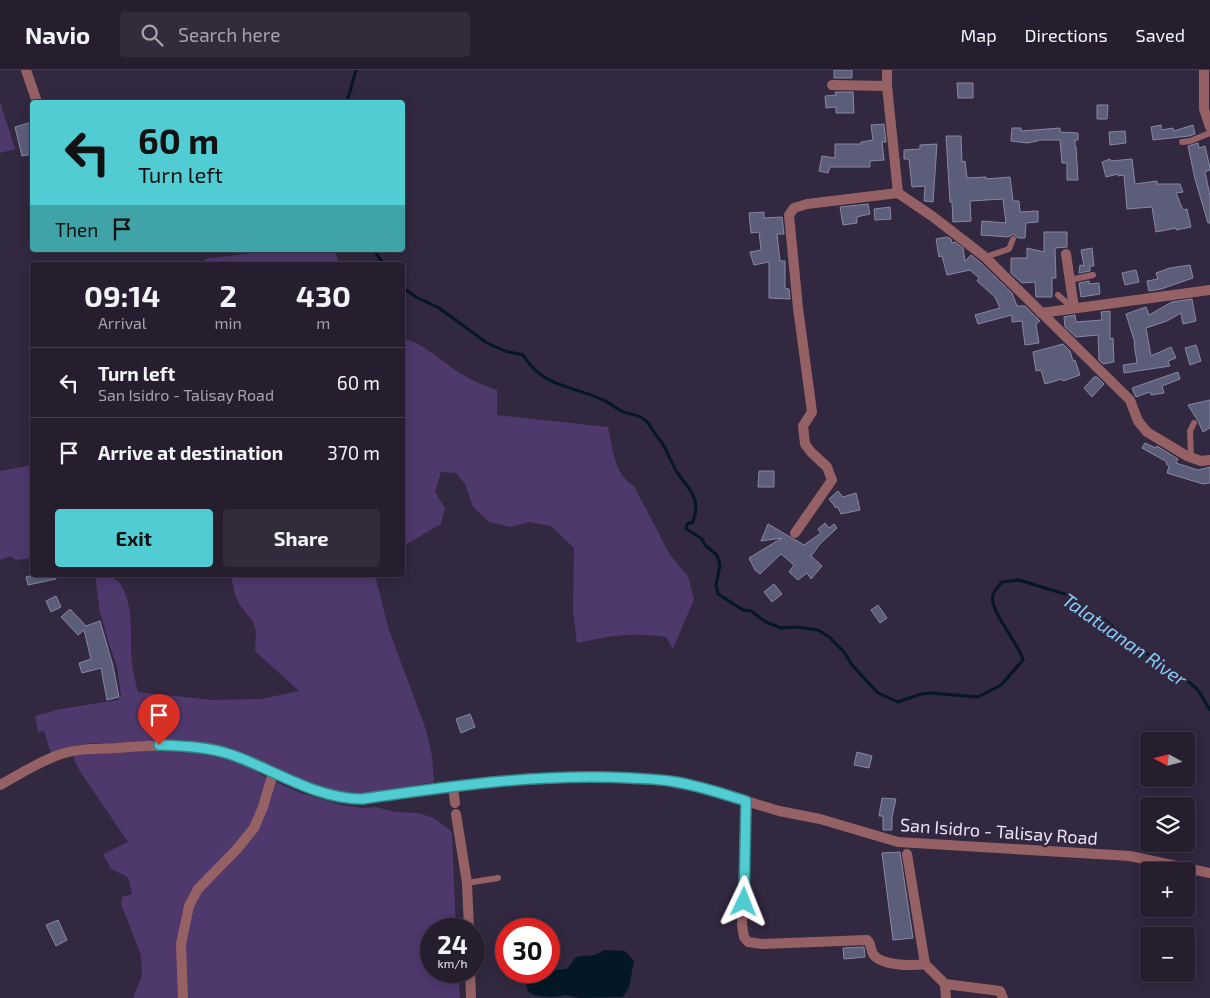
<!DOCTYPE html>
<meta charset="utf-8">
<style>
:root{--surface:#261e2f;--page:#322b3b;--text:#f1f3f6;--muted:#a4a2aa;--line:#423c4b;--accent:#51ccd2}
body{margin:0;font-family:"Exo 2",sans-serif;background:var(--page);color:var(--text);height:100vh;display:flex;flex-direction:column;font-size:19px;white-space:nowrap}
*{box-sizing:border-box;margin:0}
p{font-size:16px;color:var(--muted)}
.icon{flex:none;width:28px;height:28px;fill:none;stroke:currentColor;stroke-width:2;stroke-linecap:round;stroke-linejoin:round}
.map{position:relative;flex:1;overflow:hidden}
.drawer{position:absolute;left:30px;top:192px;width:375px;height:315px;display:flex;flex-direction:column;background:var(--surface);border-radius:5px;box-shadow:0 2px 12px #0003,0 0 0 1px var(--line)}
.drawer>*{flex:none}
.guide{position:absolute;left:30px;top:30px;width:375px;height:152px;border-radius:5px;box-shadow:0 2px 12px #0003,0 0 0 1px var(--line);background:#51ccd2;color:#111;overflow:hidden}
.needle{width:32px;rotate:277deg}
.buttons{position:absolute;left:1140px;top:662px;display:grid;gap:10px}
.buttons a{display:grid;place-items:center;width:55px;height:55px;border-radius:5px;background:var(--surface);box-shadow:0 2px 12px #0003,0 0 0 1px var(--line);font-size:25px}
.speed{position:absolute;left:420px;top:848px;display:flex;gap:10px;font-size:25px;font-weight:700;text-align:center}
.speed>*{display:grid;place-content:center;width:65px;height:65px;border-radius:50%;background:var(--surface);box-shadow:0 2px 12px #0003,0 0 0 1px var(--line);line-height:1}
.speed small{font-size:12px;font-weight:400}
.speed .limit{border:8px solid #d22;background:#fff;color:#111}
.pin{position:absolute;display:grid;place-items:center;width:42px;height:42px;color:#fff;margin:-51px -21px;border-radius:50% 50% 50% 0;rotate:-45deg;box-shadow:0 0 5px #0007}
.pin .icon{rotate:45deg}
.me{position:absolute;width:55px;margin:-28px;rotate:2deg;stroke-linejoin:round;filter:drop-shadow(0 0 4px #0008)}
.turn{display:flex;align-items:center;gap:18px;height:105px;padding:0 25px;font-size:22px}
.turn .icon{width:65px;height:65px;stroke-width:2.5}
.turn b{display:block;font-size:35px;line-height:42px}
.then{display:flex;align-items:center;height:48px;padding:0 25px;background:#0003;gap:10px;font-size:19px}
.eta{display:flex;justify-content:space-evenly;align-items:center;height:85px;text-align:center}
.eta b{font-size:30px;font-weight:700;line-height:35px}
.primary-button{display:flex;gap:10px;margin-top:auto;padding:10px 25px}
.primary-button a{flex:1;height:58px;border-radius:5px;background:var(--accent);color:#111;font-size:20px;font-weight:700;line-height:58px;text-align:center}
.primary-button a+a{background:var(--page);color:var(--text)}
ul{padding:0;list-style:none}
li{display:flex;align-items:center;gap:15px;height:70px;padding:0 25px;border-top:1px solid var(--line)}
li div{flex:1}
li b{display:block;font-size:19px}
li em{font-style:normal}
header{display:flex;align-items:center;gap:30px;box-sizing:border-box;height:70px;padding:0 25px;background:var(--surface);border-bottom:1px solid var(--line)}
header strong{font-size:24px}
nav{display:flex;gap:28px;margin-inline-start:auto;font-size:18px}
.search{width:350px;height:45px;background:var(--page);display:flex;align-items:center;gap:12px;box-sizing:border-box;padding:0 18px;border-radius:5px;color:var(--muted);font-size:19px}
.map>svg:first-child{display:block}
.green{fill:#4f386c}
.water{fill:#031724}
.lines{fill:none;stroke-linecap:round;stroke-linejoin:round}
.stream{stroke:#031724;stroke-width:3}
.building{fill:#5c5d78;stroke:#8788a5}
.service{stroke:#956165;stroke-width:6}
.minor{stroke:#956165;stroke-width:10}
.tertiary{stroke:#956165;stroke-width:10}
.route-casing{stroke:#358588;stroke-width:12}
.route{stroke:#51ccd2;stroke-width:9}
.labels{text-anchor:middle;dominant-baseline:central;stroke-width:5;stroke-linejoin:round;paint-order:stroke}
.street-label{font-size:18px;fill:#e9e3f3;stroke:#32283f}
.water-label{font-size:19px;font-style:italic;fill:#86cdfc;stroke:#32283f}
</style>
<header>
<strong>Navio</strong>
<div class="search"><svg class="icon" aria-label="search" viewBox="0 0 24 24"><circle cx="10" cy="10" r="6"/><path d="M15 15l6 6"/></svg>Search here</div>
<nav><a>Map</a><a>Directions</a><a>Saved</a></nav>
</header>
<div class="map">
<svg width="1210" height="928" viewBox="0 0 1210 928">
<rect width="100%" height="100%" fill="#32283f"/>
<!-- green -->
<path class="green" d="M 0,32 L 15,79 L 0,83 Z
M 275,180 L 335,180 L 339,195 L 204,195 L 205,189 Z
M 403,269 C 421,272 436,287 451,297 C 465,307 481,315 497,320 L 497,345 L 608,357 C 612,377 615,406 634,416 L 670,485 L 688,506 L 694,529 L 673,579 L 666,567 C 632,562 610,566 577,573 L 573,541 L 574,478 L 551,456 L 529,452 L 510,457 L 489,452 L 473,437 L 465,414 L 456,403 L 441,402 L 435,422 L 445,438 L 441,454 L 403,476 Z
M 32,395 L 32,488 L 16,490 L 11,486 L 0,490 L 0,401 Z
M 95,505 L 110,505 C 113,510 119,510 121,515 C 132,534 131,555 131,576 C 131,591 134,607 138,622 L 212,630 L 261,629 L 299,621 L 255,581 L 256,561 L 253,552 L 240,535 L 235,525 L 231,505 L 375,505 L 388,557 L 426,660 L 432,686 L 434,712 L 351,726 L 298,708 L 225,677 L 197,673 L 141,671 L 120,673 L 94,673 L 73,676 L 51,684 L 44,661 L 38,662 L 35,646 L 60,639 L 118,630 L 121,626 L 117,596 L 110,577 L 100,542 Z
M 159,679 L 195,683 L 227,689 L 253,699 L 263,706 L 301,723 L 341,735 L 362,738 L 376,737 L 395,742 L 419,743 L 433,748 L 449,759 L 452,764 L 456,859 L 431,859 L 431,901 L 458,901 L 460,928 L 133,928 L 142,906 L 141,885 L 121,834 L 122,827 L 132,824 C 129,803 128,808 111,799 L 103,784 L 128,772 L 79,700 L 73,686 L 87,683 Z"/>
<!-- water -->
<path class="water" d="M 604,880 L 625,881 L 634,891 L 629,917 L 623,927 L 580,928 L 565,925 C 557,928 533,928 528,921 C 526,917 526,909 526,904 L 528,901 L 549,901 L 549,895 L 556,900 L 567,899 L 576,887 C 589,884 591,889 604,880 Z"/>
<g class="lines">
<!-- stream -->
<path class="stream" d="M 347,32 L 356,0
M 374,180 L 384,195
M 402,217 L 416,227 L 439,238 L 487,273 L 505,281 L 523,285 C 543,317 569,315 601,329 C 609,332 616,339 624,342 C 632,345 638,344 645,350 C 649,353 651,358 654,362 C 657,367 662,372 665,378 C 669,386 673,397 679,405 C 691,421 701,430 693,452 L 687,454 L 686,459 L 701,468 L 705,475 L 717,485 L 720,495 L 716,515 L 718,524 L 743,540 L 751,541 L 766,552 L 781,558 L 796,557 L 818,560 L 829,567 L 844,582 L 852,595 L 878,623 L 898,632 L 921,624 L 931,623 L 978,627 L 1001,615 L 1023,590 C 1019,573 988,540 993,525 C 994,521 999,516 1002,512 L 1019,510 L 1068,525 L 1086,541 L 1102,548 L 1146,583 L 1184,608 L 1198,620 L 1210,640"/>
</g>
<!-- building -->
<path class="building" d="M 834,0 L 852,0 L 852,8 L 834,8 Z
M 957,13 L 973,13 L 973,28 L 958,28 Z
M 835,22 L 853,22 L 854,43 L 836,43 L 836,37 L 826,38 L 825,26 L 836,25 Z
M 1097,35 L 1108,35 L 1107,49 L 1097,49 Z
M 32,52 L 32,84 L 22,86 L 15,57 Z
M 884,54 L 886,72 L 882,72 L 884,90 L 870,91 L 870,97 L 830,97 L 828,103 L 819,101 L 822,86 L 835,88 L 835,74 L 861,74 L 861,72 L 873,70 L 871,55 Z
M 1161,55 L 1162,60 L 1173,58 L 1174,61 L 1193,55 L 1195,64 L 1189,66 L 1153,70 L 1151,57 Z
M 1012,58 L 1021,58 L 1021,61 L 1060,58 L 1060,62 L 1078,63 L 1078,70 L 1075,70 L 1075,76 L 1076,76 L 1078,110 L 1067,110 L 1067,93 L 1062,93 L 1060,70 L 1038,70 L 1038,71 L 1027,73 L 1011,71 Z
M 1125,61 L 1126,73 L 1110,75 L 1109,62 Z
M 946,66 L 961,66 L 962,92 L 965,91 L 967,108 L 986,107 L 986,109 L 1010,107 L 1013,131 L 1019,131 L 1020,142 L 1038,141 L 1038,152 L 1026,153 L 1025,168 L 1018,168 L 1013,164 L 1008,167 L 981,165 L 982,151 L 1006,153 L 1003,129 L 970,131 L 971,151 L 953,152 L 952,132 L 950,132 Z
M 1198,73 L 1199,78 L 1205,76 L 1210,98 L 1210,100 L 1205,102 L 1210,126 L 1210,153 L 1208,153 L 1195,109 L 1188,76 Z
M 937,74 L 933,132 L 924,131 L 925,116 L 912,117 L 909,89 L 904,89 L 904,80 L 920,79 L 920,75 Z
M 1110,89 L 1111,91 L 1132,89 L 1135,114 L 1157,111 L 1157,114 L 1180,114 L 1183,122 L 1176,123 L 1183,140 L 1187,139 L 1191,157 L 1176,160 L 1176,158 L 1156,162 L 1152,137 L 1127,139 L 1124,105 L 1118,106 L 1118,104 L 1106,107 L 1102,92 Z
M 868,134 L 870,144 L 857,147 L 857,153 L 843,155 L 840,137 Z
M 890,137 L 891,149 L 875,150 L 874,139 Z
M 764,142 L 764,148 L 782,147 L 784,164 L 777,164 L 780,191 L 785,191 L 785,218 L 789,219 L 790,229 L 769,228 L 769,192 L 754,195 L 750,182 L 761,180 L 759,162 L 751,163 L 749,143 Z
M 1044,162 L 1067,162 L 1067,177 L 1055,178 L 1056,208 L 1052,208 L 1052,227 L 1036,227 L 1035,212 L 1022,213 L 1011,203 L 1011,188 L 1027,188 L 1027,178 L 1044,182 Z
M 947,167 L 951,169 L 952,173 L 955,172 L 963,178 L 965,191 L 971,185 L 980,192 L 1012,223 L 1017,236 L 1025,236 L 1040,251 L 1036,254 L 1039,273 L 1025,275 L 1022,251 L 1012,252 L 1012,245 L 978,254 L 975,245 L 1000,238 L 995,227 L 977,211 L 979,208 L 970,200 L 947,205 L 942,186 L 939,187 L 936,169 Z
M 1092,178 L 1094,196 L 1090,196 L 1090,201 L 1079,203 L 1080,195 L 1084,196 L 1081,180 Z
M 1190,195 L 1193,208 L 1161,219 L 1149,221 L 1147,211 L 1158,209 L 1156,203 L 1170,198 Z
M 1136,200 L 1139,212 L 1125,215 L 1122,203 Z
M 1089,211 L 1089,214 L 1099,213 L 1100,224 L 1081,227 L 1079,213 Z
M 1192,229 L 1196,251 L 1183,254 L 1181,243 L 1167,251 L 1146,258 L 1151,286 L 1171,277 L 1176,288 L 1168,291 L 1170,296 L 1124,303 L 1123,295 L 1137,293 L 1134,273 L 1135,273 L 1126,244 L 1146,237 L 1149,245 L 1172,232 Z
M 1110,241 L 1110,269 L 1113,268 L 1114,292 L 1103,294 L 1099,290 L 1098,265 L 1076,267 L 1065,257 L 1064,247 L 1075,245 L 1076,252 L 1102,250 L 1101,242 Z
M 1063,274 L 1070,281 L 1073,291 L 1075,290 L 1080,305 L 1063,311 L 1062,309 L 1045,314 L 1041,300 L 1036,301 L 1033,282 Z
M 1196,275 L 1201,291 L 1190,295 L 1185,278 Z
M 1178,302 L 1180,309 L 1162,316 L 1164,323 L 1151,325 L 1150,322 L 1136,327 L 1135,325 L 1132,318 Z
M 1094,307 L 1097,307 L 1104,314 L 1092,327 L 1084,318 Z
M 1210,330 L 1210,358 L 1203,362 L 1198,351 L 1188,335 Z
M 1145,373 L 1156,378 L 1157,376 L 1178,389 L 1176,393 L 1198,400 L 1210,397 L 1210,413 L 1203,414 L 1167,403 L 1169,396 L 1166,394 L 1167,392 L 1142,378 Z
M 759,401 L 774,401 L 774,417 L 758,417 Z
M 838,421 L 843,427 L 856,423 L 860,440 L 841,444 L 838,437 L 836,438 L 829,429 Z
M 825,453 L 829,458 L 834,454 L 837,458 L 820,474 L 811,486 L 822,496 L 811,509 L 807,503 L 798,510 L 789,502 L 794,495 L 781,484 L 760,504 L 755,500 L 749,488 L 782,468 L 761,471 L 768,454 L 804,475 L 821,463 L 818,459 Z
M 34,505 L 55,505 L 56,509 L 28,515 L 26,507 Z
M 774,514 L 782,524 L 772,532 L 764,522 Z
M 56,526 L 61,537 L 51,542 L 46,531 Z
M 878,535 L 887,548 L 880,553 L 871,540 Z
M 70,539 L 86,556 L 100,551 L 113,596 L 119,627 L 107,630 L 101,598 L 82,603 L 79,593 L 91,589 L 84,560 L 78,565 L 61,547 Z
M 470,644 L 475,657 L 461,663 L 456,649 Z
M 857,682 L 872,686 L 869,698 L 854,695 Z
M 882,728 L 896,729 L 892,747 L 892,760 L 883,760 L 883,746 L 879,746 Z
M 900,782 L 913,868 L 893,870 L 882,783 Z
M 58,850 L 67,870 L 56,876 L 46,855 Z
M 864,877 L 865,887 L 844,889 L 843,878 Z"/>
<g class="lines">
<!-- service -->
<path class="service" d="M 1182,72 L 1190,71 L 1210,63
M 985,187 L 1009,179 L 1013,169
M 1070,210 L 1093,205
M 1058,225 L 1066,232 L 1073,235
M 1191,388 L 1190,361 L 1194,353
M 467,813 L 498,808"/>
<!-- minor -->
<path class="minor" d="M 26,0 L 37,32
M 887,0 L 887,16 L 898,123 L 932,146 L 985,187 L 1130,330 L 1138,351 L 1147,362 L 1187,386 L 1201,391 L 1210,390
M 1204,0 L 1204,39 L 1210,57
M 832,15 L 887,16
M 1066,184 L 1074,238
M 1041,243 L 1210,220
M 795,463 L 832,410 L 827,397 L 811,382 L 805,374 L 803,356 L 812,342 L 798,238 L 789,145 L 794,138 L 807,134 L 898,123
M 453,716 L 455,733
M 746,731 L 742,855 L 744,867 L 748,872 L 762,874 L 867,870 C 872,874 870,879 873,884 C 881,896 912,896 925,894 L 907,784
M 456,744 L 467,813 L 469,859
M 925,894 L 945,914 L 1000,921 L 1003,928
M 470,901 L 471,928
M 945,914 L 946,928
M 183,928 L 181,874 L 189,836 L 198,819 L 237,779 L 254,758 L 263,737 L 273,703"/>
<!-- tertiary -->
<path class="tertiary" d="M 0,715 C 20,704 40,691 61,684 C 80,678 98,679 117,678 C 157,675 199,672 237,687 C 276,702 320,729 362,729 L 510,710 L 598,706 L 666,711 L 704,718 L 779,741 L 820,749 L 898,772 L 1130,786 L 1210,803"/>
</g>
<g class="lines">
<defs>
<path id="route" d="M 159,675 C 184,676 211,677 235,686 C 276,701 317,729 362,729 C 451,716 540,703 631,708 C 646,709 661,709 676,712 C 700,716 723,724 746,731 L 744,832"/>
</defs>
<!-- route casing -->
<use href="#route" class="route-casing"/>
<!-- route -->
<use href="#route" class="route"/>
</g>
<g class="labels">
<!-- street labels -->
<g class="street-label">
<text transform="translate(999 761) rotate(4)">San Isidro - Talisay Road</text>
</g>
<!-- water labels -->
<g class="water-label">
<text transform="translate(1125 569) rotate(35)">Talatuanan River</text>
</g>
</g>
</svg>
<div class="buttons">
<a><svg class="needle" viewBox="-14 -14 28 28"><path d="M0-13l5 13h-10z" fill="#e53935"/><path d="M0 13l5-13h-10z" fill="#a4a2aa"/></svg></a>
<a><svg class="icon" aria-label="layers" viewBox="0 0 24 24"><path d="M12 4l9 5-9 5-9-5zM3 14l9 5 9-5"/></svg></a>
<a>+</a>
<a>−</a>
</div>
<div class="speed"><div>24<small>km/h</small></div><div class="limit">30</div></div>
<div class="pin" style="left:159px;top:675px;background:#d93025"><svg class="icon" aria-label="arrive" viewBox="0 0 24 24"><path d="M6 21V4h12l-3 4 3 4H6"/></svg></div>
<svg class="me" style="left:744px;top:832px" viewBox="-20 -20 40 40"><path d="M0-17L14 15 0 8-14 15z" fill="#51ccd2" stroke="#fff" stroke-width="4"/></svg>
<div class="guide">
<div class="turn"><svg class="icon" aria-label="left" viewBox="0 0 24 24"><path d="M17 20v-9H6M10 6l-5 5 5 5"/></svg><div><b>60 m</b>Turn left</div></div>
<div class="then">Then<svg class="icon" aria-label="arrive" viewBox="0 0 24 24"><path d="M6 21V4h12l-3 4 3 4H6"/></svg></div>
</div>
<section class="drawer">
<div class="eta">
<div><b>09:14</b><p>Arrival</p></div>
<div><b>2</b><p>min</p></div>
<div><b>430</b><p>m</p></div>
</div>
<ul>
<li><svg class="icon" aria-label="left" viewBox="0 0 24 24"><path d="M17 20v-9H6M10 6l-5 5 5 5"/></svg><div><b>Turn left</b><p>San Isidro - Talisay Road</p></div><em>60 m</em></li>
<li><svg class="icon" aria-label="arrive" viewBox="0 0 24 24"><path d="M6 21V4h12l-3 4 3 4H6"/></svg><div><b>Arrive at destination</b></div><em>370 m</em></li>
</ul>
<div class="primary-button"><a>Exit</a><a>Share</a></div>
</section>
</div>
